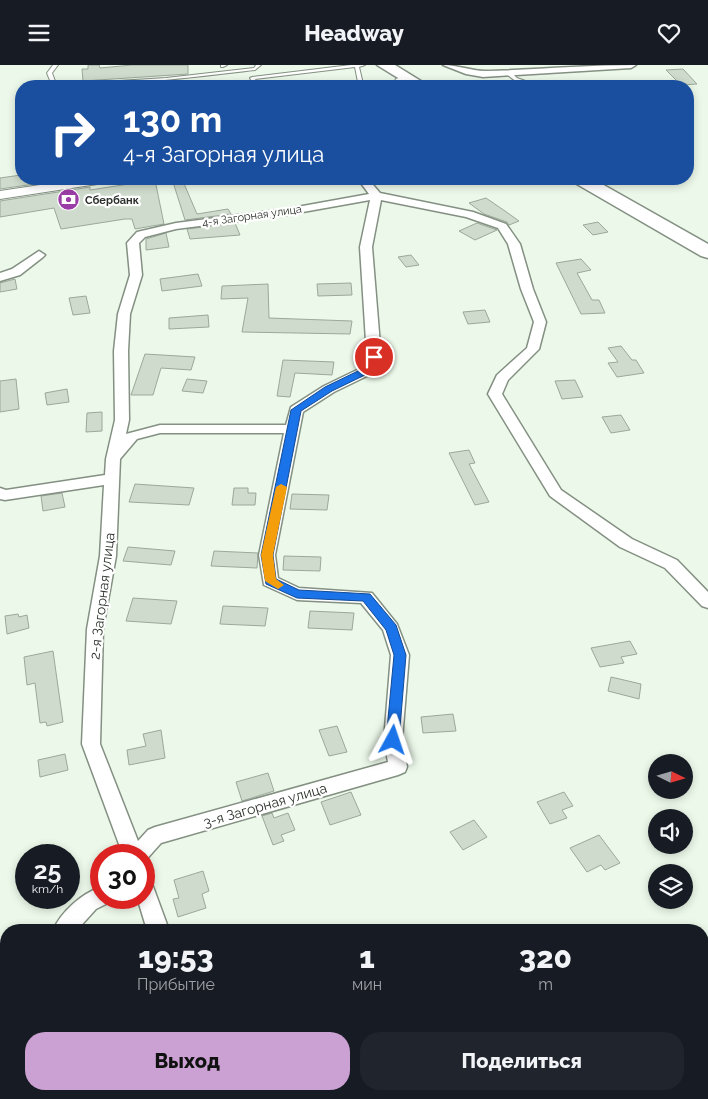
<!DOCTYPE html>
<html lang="ru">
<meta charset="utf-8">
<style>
:root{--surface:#171b24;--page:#20242c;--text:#f1f3f6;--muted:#9ea1a6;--accent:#caa1d2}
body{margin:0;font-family:Raleway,sans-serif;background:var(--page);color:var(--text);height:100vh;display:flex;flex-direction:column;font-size:19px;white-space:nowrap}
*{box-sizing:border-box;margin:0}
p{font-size:16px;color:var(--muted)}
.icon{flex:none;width:28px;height:28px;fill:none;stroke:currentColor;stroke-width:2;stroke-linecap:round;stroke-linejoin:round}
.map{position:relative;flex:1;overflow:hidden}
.side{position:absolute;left:0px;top:859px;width:709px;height:176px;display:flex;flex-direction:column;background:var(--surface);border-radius:20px 20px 0 0;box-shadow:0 2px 8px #0003}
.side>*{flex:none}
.guide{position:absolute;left:15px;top:15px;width:679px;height:105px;border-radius:20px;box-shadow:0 2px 8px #0003;background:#1a4fa0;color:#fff;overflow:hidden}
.needle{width:32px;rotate:95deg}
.buttons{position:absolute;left:648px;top:689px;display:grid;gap:10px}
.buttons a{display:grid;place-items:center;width:45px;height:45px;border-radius:50%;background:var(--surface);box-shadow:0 2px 8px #0003;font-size:25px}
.speed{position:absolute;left:15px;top:779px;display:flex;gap:10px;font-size:25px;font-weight:700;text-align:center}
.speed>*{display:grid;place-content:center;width:65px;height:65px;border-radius:50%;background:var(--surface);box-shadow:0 2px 8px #0003;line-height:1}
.speed small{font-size:12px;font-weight:400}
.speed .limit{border:8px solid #d22;background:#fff;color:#111}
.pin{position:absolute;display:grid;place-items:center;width:42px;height:42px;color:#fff;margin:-21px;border:2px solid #fff;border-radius:50%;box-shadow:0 1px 5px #0007}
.me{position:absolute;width:55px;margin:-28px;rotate:5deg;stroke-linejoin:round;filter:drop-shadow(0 0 4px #0008)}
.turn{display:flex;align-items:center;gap:18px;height:105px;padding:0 25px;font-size:22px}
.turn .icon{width:65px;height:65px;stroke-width:2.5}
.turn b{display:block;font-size:35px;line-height:42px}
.eta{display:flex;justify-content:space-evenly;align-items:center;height:85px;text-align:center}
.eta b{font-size:30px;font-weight:800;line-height:35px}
.cta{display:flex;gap:10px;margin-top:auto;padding:10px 25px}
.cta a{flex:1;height:58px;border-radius:20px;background:var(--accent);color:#111;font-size:20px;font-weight:800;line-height:58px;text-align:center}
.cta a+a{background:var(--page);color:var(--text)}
header{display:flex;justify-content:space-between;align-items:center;height:65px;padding:0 25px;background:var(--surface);font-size:22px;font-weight:800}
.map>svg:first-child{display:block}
.building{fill:#cfdccd;stroke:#9ba89a}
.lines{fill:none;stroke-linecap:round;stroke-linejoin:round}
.service-casing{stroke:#839082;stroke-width:2}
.minor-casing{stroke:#839082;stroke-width:3}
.tertiary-casing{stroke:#839082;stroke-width:2}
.primary-casing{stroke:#839082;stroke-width:3}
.service{fill:#fff;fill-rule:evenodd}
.minor{fill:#fff;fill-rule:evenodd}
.tertiary{fill:#fff;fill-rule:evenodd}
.primary{fill:#fff;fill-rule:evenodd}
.route{fill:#1a73e8;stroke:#114b97}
.slow{fill:#f59e0b}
.labels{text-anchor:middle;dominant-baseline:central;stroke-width:4.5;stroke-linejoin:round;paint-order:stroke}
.far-poi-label{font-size:11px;font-weight:bold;fill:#2c312c;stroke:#fff;text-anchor:start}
.far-street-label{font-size:11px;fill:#2c312c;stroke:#fff}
.street-label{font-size:14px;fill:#2c312c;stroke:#fff}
</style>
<header><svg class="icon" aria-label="menu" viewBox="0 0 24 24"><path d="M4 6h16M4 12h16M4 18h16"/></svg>Headway<svg class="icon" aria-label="heart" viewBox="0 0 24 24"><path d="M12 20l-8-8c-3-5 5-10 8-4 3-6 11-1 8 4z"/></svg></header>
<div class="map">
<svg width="708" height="1034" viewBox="0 0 708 1034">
<rect width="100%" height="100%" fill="#ecf9ea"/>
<!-- building -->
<path class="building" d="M 88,0 L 99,0 L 100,3 L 132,0 L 188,0 L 188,9 L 83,16 L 82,4 L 88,4 Z
M 683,4 L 697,19 L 681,20 L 666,5 Z
M 21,110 L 21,114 L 69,114 L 0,124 L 0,113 Z
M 172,114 L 182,114 L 197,149 L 228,144 L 231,149 L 185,155 Z
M 155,115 L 164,159 L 135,164 L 132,154 L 125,154 L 61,164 L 54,143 L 0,152 L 0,136 L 90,122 L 90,125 Z
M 486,133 L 505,146 L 519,156 L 509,160 L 507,157 L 484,149 L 469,138 Z
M 598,157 L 608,167 L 593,170 L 583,160 Z
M 235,158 L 240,170 L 190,174 L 187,164 Z
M 477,158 L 497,165 L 475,175 L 459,166 Z
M 166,168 L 169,182 L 146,185 L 146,174 Z
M 411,190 L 419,200 L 406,202 L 398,192 Z
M 581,194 L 591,205 L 577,208 L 592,235 L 599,235 L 605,248 L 581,249 L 556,198 Z
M 198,209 L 202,221 L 162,226 L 160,214 Z
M 15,214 L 17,224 L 0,227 L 0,218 Z
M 351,218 L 352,230 L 318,231 L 317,219 Z
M 268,219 L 269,253 L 352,256 L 350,269 L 242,267 L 248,233 L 221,234 L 222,221 Z
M 86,231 L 90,248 L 73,250 L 69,233 Z
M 485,245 L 490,257 L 468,259 L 463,247 Z
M 208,250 L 209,262 L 169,264 L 169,253 Z
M 621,281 L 632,295 L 636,295 L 644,308 L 617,312 L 608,298 L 618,297 L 608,283 Z
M 145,289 L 195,292 L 191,305 L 161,303 L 153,330 L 131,330 Z
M 283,295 L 334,297 L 332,310 L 295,308 L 290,332 L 277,331 Z
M 16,314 L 19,344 L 0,347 L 0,316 Z
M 187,314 L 207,316 L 203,328 L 182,326 Z
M 575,315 L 583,332 L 562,334 L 555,316 Z
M 67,324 L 69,337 L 47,340 L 45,328 Z
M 102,347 L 102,366 L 86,367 L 87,348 Z
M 621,350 L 630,365 L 611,368 L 602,352 Z
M 469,385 L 475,398 L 469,399 L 489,437 L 475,440 L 449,388 Z
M 135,419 L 194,423 L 189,440 L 129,437 Z
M 234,423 L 248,423 L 248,428 L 256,428 L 255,440 L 232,440 Z
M 62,428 L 65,442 L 43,446 L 41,431 Z
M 292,429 L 329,430 L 327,445 L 290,444 Z
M 128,482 L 175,486 L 171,500 L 123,496 Z
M 214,486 L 258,488 L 257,503 L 211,501 Z
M 284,491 L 321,492 L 320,506 L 283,505 Z
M 133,533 L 177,536 L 171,559 L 126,556 Z
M 223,541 L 268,543 L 265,561 L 220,559 Z
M 310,546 L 354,548 L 352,565 L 308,563 Z
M 18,549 L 19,552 L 27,550 L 29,563 L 7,569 L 5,551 Z
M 630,576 L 637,589 L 621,592 L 624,598 L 600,602 L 591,583 Z
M 53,586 L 63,657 L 47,661 L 46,657 L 40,658 L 35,618 L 27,620 L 24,592 Z
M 611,612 L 641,619 L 639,634 L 608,626 Z
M 453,649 L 456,666 L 423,668 L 421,652 Z
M 337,661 L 347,687 L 329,691 L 319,665 Z
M 161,665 L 165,693 L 129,700 L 127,685 L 146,681 L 143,669 Z
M 65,689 L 68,705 L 40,712 L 38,695 Z
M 268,708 L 274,726 L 242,736 L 236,717 Z
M 351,727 L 361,750 L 330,760 L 321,737 Z
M 564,727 L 573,741 L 562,745 L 567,753 L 550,759 L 537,737 Z
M 272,748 L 274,753 L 288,748 L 295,765 L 281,770 L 284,776 L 273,780 L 262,751 Z
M 474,755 L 487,772 L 463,785 L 450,767 Z
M 599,770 L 620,798 L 605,805 L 601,800 L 587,807 L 570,783 Z
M 203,806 L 209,826 L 202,829 L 206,843 L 178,852 L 173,834 L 179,833 L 174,815 Z"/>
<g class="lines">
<defs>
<path id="service" d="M 53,0 L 58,0 L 52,8 L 55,16 L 71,19 L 166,13 L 254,3 L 256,0 L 261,0 L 255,5 C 211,10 168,15 124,19 C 100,20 75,24 51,18 L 47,8 Z
M 221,0 L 227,0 L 223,2 L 221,2 Z
M 351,0 L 365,0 L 359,2 L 363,19 L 343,21 L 312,21 L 315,19 L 358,17 L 355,2 L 255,14 L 258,21 L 254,21 L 250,13 L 252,12 Z
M 508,8 L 512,8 L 517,13 L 539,21 C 528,22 516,18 508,10 Z"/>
<path id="minor" d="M 443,0 C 458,0 471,6 485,6 C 535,5 585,0 636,0 L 631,3 L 483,12 L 466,9 Z
M 358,114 L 368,114 L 380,128 L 473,147 L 506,159 L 520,179 L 533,224 L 546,257 L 539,284 L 508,315 L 502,329 L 561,425 L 632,474 L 677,495 L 708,527 L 708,543 L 702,541 L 665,503 L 620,482 L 550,431 L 488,329 L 497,310 L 527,283 L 534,257 L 521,224 L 508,179 L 498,163 L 466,152 L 381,135 L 372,182 L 381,292 L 369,310 L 334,327 L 303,347 L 275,490 L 278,513 L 299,523 L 372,528 L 397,559 L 409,590 L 402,675 L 407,702 L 405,707 L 398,710 L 161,778 L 144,797 L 144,790 L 123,790 L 82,679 L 87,564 L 100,491 L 104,420 L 5,435 L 0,434 L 0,423 L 6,425 L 105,410 L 106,394 L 115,355 L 114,286 L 118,249 L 130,210 L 127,178 L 137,167 L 176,158 L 286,144 L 369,129 ZM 370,135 L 360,182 L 367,292 L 359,304 L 324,321 L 291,342 L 286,360 L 160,360 L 126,369 L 129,355 L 128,286 L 130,249 L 142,210 L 139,178 L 145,172 L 176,164 L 286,150 ZM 160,368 L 284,368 L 259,490 L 264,520 L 297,535 L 361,538 L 383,565 L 391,590 L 384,675 L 388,697 L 155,762 L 148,765 L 138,776 L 100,679 L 103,564 L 116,491 L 120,394 L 137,374 Z
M 39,186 L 45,190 L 43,192 L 20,210 L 0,216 L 0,208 L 12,204 Z
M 144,813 L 151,816 L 169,865 L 147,865 L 137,832 L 144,832 Z
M 101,822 L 101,832 L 111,832 L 108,838 L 96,844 L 77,865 L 53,865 C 62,846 81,829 101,822 Z
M 6,880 L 6,900 L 0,902 L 0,882 Z
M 702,1021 L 706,1029 L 704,1034 L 672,1034 L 674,1029 L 702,1029 Z
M 143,1029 L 175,1029 L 173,1034 L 141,1034 Z
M 185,1029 L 209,1029 L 210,1034 L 186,1034 Z"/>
<path id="tertiary" d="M 406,10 L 412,13 C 406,20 400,21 391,21 L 396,14 Z
M 80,114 L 111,114 L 104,118 L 0,134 L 0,126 Z"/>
<path id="primary" d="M 377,0 L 395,0 L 429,21 L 411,21 Z
M 572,114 L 593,114 L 708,179 L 708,193 L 701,191 L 575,118 Z"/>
</defs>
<!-- service casing -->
<use href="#service" class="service-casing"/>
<!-- minor casing -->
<use href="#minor" class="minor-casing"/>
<!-- tertiary casing -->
<use href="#tertiary" class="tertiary-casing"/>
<!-- primary casing -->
<use href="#primary" class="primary-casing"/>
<!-- service -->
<use href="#service" class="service"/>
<!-- minor -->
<use href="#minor" class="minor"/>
<!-- tertiary -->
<use href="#tertiary" class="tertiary"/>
<!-- primary -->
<use href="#primary" class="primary"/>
</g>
<!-- route -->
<path class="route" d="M 370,290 L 378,292 L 367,309 L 332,326 L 301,346 L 273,490 L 276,514 L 299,525 L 370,529 L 396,560 L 406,590 L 399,675 L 393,680 L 386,675 L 394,590 L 386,565 L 363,536 L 297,533 L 266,519 L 261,490 L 291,345 L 325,322 L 360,305 Z"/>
<!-- slow -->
<path class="slow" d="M 281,419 L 287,422 L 273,490 L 276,514 L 284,520 L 278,524 L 265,516 L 261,490 L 276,422 Z"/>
<!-- icons -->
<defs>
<symbol id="bank-disc" viewBox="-11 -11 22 22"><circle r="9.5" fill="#9b3da6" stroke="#fff"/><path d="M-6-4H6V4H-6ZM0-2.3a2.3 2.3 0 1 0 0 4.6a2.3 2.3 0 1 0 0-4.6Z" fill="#fff"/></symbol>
</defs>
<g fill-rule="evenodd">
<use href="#bank-disc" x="56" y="122" width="25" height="25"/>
</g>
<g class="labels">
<!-- far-poi labels -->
<g class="far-poi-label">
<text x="85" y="135">Сбербанк</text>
</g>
<!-- far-street labels -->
<g class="far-street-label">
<text transform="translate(252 151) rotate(-8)">4-я Загорная улица</text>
</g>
<!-- street labels -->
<g class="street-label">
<text transform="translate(102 531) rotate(-83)">2-я Загорная улица</text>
<text transform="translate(265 740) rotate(-16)">3-я Загорная улица</text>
</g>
</g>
</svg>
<div class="buttons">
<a><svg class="needle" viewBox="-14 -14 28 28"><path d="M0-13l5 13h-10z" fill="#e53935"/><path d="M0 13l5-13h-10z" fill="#9ea1a6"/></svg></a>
<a><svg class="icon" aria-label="sound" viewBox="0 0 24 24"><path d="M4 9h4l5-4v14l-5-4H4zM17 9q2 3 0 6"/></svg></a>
<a><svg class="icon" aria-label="layers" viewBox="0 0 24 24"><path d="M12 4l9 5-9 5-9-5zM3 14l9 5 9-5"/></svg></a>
</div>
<div class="speed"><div>25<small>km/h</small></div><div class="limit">30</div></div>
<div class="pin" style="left:374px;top:292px;background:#d93025"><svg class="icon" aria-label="arrive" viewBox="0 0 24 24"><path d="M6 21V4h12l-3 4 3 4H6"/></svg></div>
<svg class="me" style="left:393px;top:675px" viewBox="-20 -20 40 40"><path d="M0-17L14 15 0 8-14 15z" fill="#1a73e8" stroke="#fff" stroke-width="4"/></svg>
<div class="guide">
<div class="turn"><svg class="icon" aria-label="right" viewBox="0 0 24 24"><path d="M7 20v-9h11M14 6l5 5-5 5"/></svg><div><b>130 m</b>4-я Загорная улица</div></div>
</div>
<section class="side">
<div class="eta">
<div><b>19:53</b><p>Прибытие</p></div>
<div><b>1</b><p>мин</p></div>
<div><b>320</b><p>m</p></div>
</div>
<div class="cta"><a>Выход</a><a>Поделиться</a></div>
</section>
</div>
